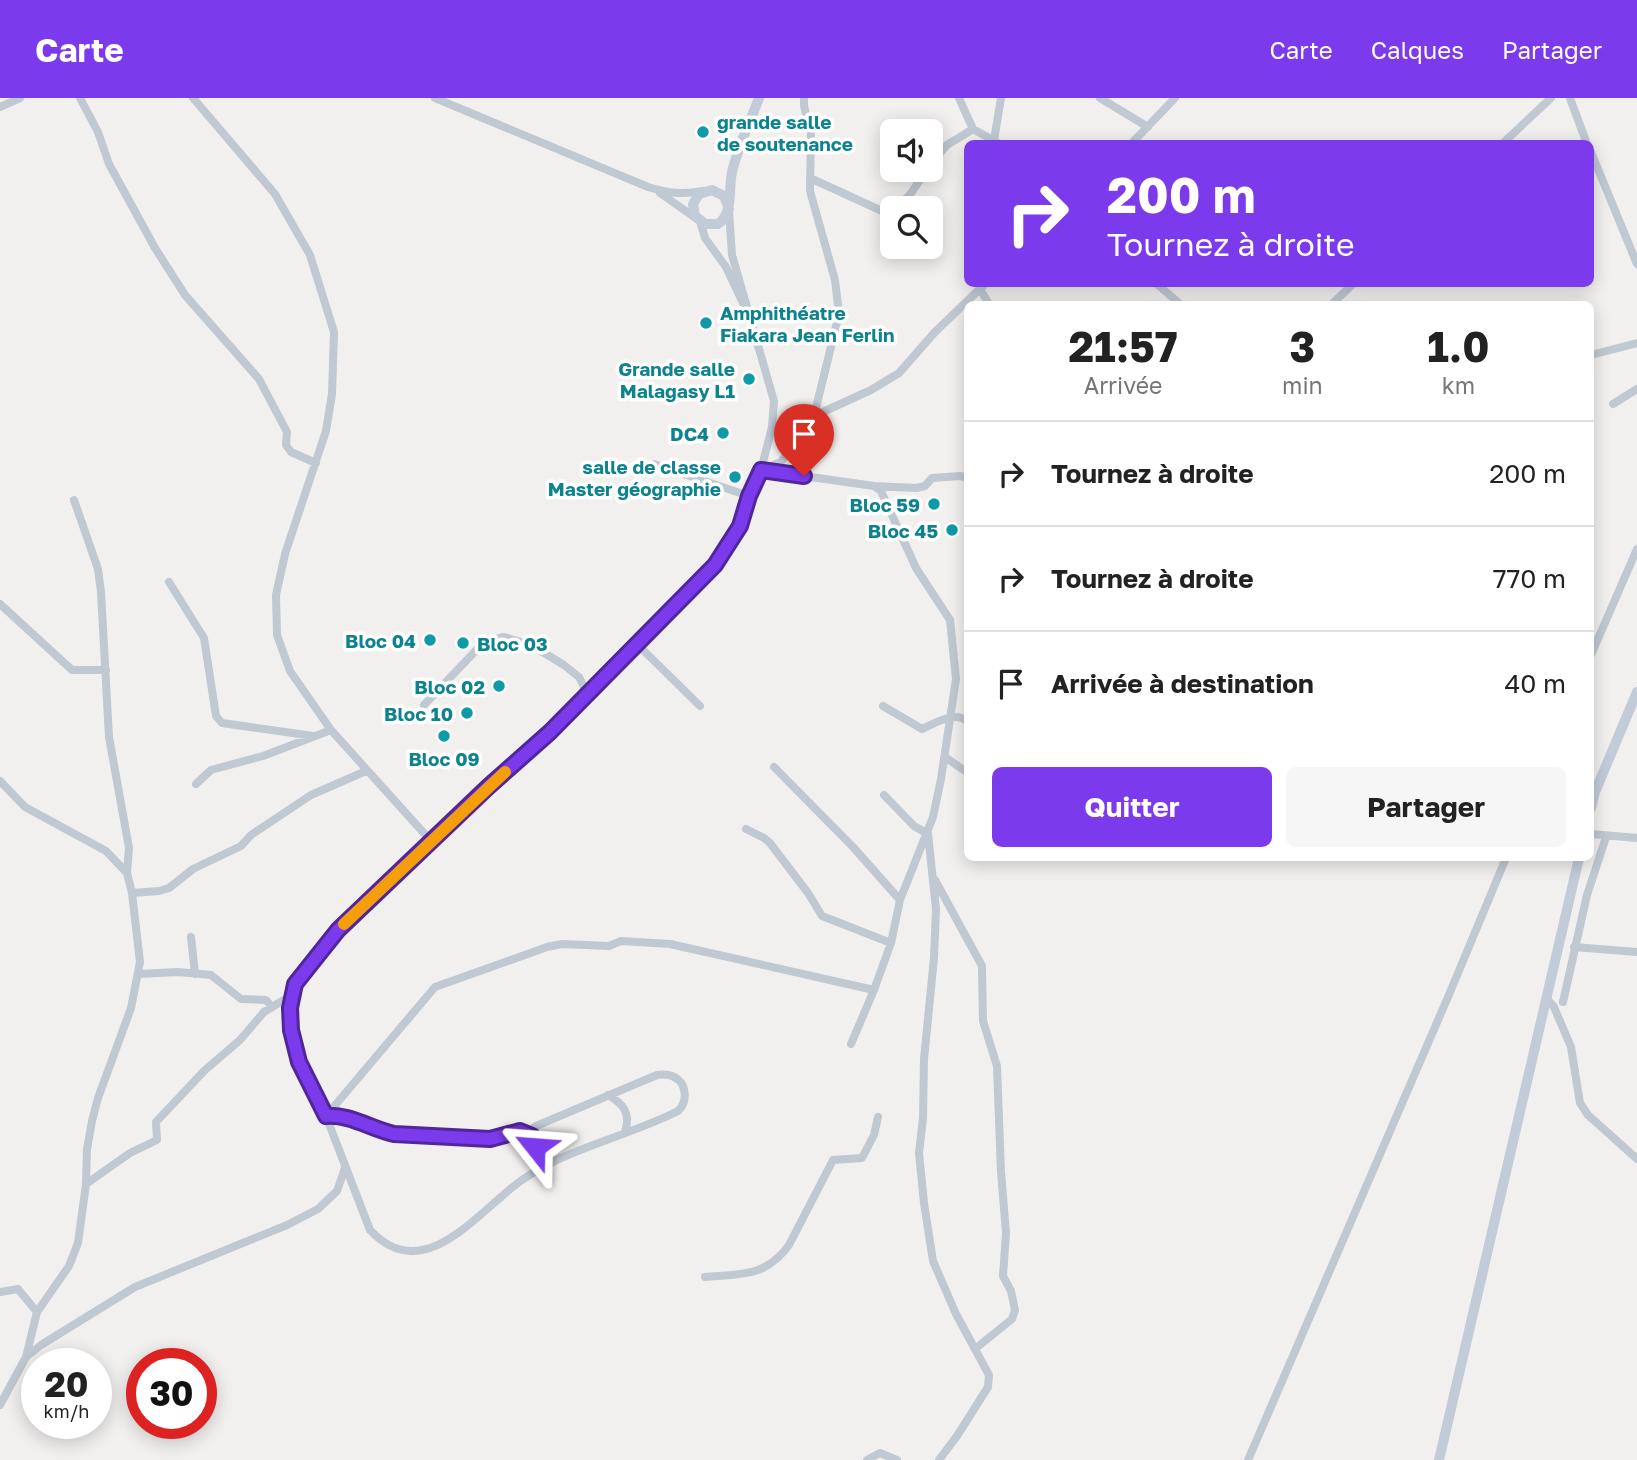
<!DOCTYPE html>
<html lang="fr">
<meta charset="utf-8">
<style>
:root{--surface:#fff;--page:#f6f6f6;--text:#222;--muted:#767676;--line:#e0e0e0;--accent:#7c3aed}
body{margin:0;font-family:"Golos Text",sans-serif;background:var(--page);color:var(--text);height:100vh;display:flex;flex-direction:column;font-size:26px;white-space:nowrap}
*{box-sizing:border-box;margin:0}
p{font-size:23px;color:var(--muted)}
.icon{flex:none;width:38px;height:38px;fill:none;stroke:currentColor;stroke-width:2;stroke-linecap:round;stroke-linejoin:round}
.map{position:relative;flex:1;overflow:hidden}
.sheet{position:absolute;left:964px;top:203px;width:630px;height:560px;display:flex;flex-direction:column;background:var(--surface);border-radius:10px;box-shadow:0 4px 18px #0003}
.sheet>*{flex:none}
.top-card{position:absolute;left:964px;top:42px;width:630px;height:147px;border-radius:10px;box-shadow:0 4px 18px #0003;background:#7c3aed;color:#fff;overflow:hidden}
.controls{position:absolute;left:880px;top:21px;display:grid;gap:14px}
.controls a{display:grid;place-items:center;width:63px;height:63px;border-radius:10px;background:var(--surface);box-shadow:0 4px 18px #0003;font-size:35px}
.speed{position:absolute;left:21px;top:1250px;display:flex;gap:14px;font-size:35px;font-weight:700;text-align:center}
.speed>*{display:grid;place-content:center;width:91px;height:91px;border-radius:50%;background:var(--surface);box-shadow:0 4px 18px #0003;line-height:1}
.speed small{font-size:18px;font-weight:400}
.speed .limit{border:10px solid #d22;background:#fff;color:#111}
.pin{position:absolute;display:grid;place-items:center;width:60px;height:60px;color:#fff;margin:-72px -30px;border-radius:50% 50% 50% 0;rotate:-45deg;box-shadow:0 0 7px #0007}
.pin .icon{rotate:45deg}
.me{position:absolute;width:77px;margin:-38px;rotate:298deg;stroke-linejoin:round;filter:drop-shadow(0 0 5px #0008)}
.turn{display:flex;align-items:center;gap:24px;height:147px;padding:0 28px;font-size:32px}
.turn .icon{width:91px;height:91px;stroke-width:2.5}
.turn b{display:block;font-size:49px;line-height:60px}
.eta{display:flex;justify-content:space-evenly;align-items:center;height:119px;text-align:center}
.eta b{font-size:42px;font-weight:700;line-height:49px}
.action{display:flex;gap:14px;margin-top:auto;padding:14px 28px}
.action a{flex:1;height:80px;border-radius:10px;background:var(--accent);color:#fff;font-size:28px;font-weight:700;line-height:80px;text-align:center}
.action a+a{background:var(--page);color:var(--text)}
ul{padding:0;list-style:none}
li{display:flex;align-items:center;gap:21px;height:105px;padding:0 28px;border-top:2px solid var(--line)}
li div{flex:1}
li b{display:block;font-size:26px}
li em{font-style:normal}
header{display:flex;align-items:center;gap:42px;box-sizing:border-box;height:98px;padding:0 35px;background:var(--accent);color:#fff}
header strong{font-size:33px}
nav{display:flex;gap:38px;margin-inline-start:auto;font-size:24px}
.map>svg:first-child{display:block}
.lines{fill:none;stroke-linecap:round;stroke-linejoin:round}
.street{stroke:#c0c8d1;stroke-width:8}
.secondary{stroke:#c2cbd8;stroke-width:10}
.route-casing{stroke:#51269a;stroke-width:18}
.route{stroke:#7c3aed;stroke-width:12}
.slow{stroke:#f59e0b;stroke-width:12}
.culture-dot{fill:#0f9aa8;stroke:#fff;stroke-width:2.5}
.labels{text-anchor:middle;dominant-baseline:central;stroke-width:7;stroke-linejoin:round;paint-order:stroke}
.culture-label{font-size:19px;font-weight:bold;fill:#0d838f;stroke:#fff;text-anchor:end}
</style>
<header>
<strong>Carte</strong>
<nav><a>Carte</a><a>Calques</a><a>Partager</a></nav>
</header>
<div class="map">
<svg width="1637" height="1362" viewBox="0 0 1637 1362">
<rect width="100%" height="100%" fill="#f2efef"/>
<g class="lines">
<!-- street -->
<path class="street" d="M 80,0 L 98,34 L 109,66 L 155,150 L 185,197 L 259,281 L 287,334 L 286,347 L 291,354 L 316,365
M 193,0 L 275,96 L 310,157 L 334,234 L 332,296 L 326,333 L 285,456 L 276,497 L 277,537 L 290,573 L 331,632 L 431,743
M 435,0 L 648,89 C 668,95 683,97 703,93
M 804,0 L 804,8 L 811,35 L 810,93 L 835,182 L 839,216 L 814,318
M 1100,0 L 1148,29
M 1570,0 L 1587,46
M 0,9 L 20,0
M 973,31 L 1000,46
M 994,42 L 1001,0
M 1131,46 L 1175,0
M 1502,46 L 1551,0
M 1591,54 L 1637,166
M 931,66 L 947,47 L 973,31 L 959,0
M 810,80 L 882,113 L 890,113 L 892,111
M 660,95 L 700,123 L 705,140 L 726,169 L 743,205
M 893,110 L 909,98 L 927,72
M 1157,186 L 1180,206
M 980,191 L 989,206
M 1332,206 L 1353,186
M 1591,257 L 1637,245
M 1613,306 L 1637,291
M 654,366 L 749,398
M 761,372 L 874,388 L 881,393 L 916,470 L 950,522 L 956,581 L 941,681 L 933,719 L 900,802 L 891,845 L 874,892
M 761,372 L 781,364 L 814,318 L 871,292 L 899,275 L 935,234 L 985,186
M 874,388 L 917,390 L 925,388 L 932,380 L 960,378 L 968,380
M 74,402 L 98,471 L 101,494 L 109,639 L 129,750 L 127,775
M 169,484 L 204,540 L 216,618 L 222,625 L 313,638
M 0,506 L 72,572 L 106,572
M 637,546 L 700,608
M 1591,557 L 1637,451
M 424,607 L 484,544 L 504,539 L 531,547 L 564,567 L 579,579 L 587,595
M 883,608 L 922,631 C 936,625 955,612 968,624
M 945,659 L 968,675
M 774,669 L 853,749 L 900,802
M 0,683 L 25,709 L 106,753 L 127,775 L 132,795 L 140,864 L 131,910 L 98,1000 L 92,1023 L 87,1051 L 86,1086 L 78,1145 L 69,1168 L 37,1214 L 26,1259
M 196,686 L 211,672 L 263,658 L 331,632
M 884,697 L 914,728 L 928,736
M 746,731 L 764,740 L 770,745 L 808,795 L 822,818 L 891,845
M 928,736 L 936,811 L 934,860 L 924,961 L 923,1020 L 919,1055 L 924,1105 L 933,1163 L 956,1216 L 989,1277 L 988,1289 L 957,1338 L 939,1362
M 1591,736 L 1637,740
M 935,782 L 982,868 L 983,923 L 997,968 L 1001,1074 L 1006,1135 L 1003,1178 L 1011,1193 L 1015,1212 L 1012,1221 L 975,1251
M 132,795 L 159,793 L 169,790 L 193,771 L 241,748 L 251,737 L 311,697 L 366,673
M 191,839 L 195,876
M 1574,849 L 1637,854
M 139,876 L 178,874 L 211,877 L 241,901 L 266,902 L 272,909
M 1547,901 L 1554,909 L 1571,949 L 1580,1005 L 1588,1017 L 1637,1061
M 1563,904 L 1587,797 L 1606,739
M 608,997 C 624,1006 631,1016 625,1034
M 326,1018 L 435,889 L 547,849 L 562,846 L 609,848 L 621,843 L 670,846 L 874,892 L 851,946
M 326,1018 C 350,1016 371,1031 394,1036 L 490,1041 L 520,1033 L 532,1038
M 539,1070 L 532,1031 L 536,1028 L 657,977 C 664,976 669,976 674,979 C 687,985 688,1004 678,1013 C 623,1041 558,1051 509,1092 C 486,1111 452,1147 422,1152 C 400,1156 384,1147 370,1132 L 326,1018 L 299,964 L 291,932 L 290,910 L 295,886 L 338,832 L 488,689 L 549,634 L 715,467 L 740,428 L 749,398 L 761,372 L 772,329 L 774,303 L 732,157 L 729,113
M 86,1086 L 130,1055 L 157,1042 L 156,1024 L 204,973 L 240,942 L 264,914 L 287,900 L 292,892
M 705,1179 C 741,1176 766,1179 789,1147 L 833,1062 L 862,1060 L 874,1037 L 878,1019
M 0,1194 L 18,1191 L 37,1214
M 0,1307 L 26,1259 L 41,1247 L 135,1189 L 287,1127 L 318,1111 L 337,1093 L 345,1070
M 867,1362 L 880,1355 L 897,1362
M 1248,1362 L 1448,899 L 1506,760"/>
<!-- secondary -->
<path class="secondary" d="M 729,111 L 724,98 L 712,92 L 699,96 L 693,106 L 695,118 L 705,126 L 718,126 C 734,115 728,91 732,74 C 738,49 750,24 759,0
M 1591,710 L 1595,694 L 1637,594
M 1439,1362 L 1579,760"/>
</g>
<g class="lines">
<defs>
<path id="route" d="M 535,1049 L 532,1038 L 520,1033 L 490,1041 L 394,1036 C 371,1031 350,1016 326,1018 L 299,964 L 291,932 L 290,910 L 295,886 L 338,832 L 488,689 L 550,634 L 715,467 L 740,428 L 749,398 L 761,372 L 804,378"/>
</defs>
<!-- route casing -->
<use href="#route" class="route-casing"/>
<!-- route -->
<use href="#route" class="route"/>
<!-- slow -->
<path class="slow" d="M 344,826 L 505,674"/>
</g>
<!-- markers -->
<g class="culture-dot">
<circle cx="703" cy="34" r="7"/>
<circle cx="706" cy="225" r="7"/>
<circle cx="749" cy="281" r="7"/>
<circle cx="723" cy="335" r="7"/>
<circle cx="735" cy="379" r="7"/>
<circle cx="934" cy="406" r="7"/>
<circle cx="952" cy="432" r="7"/>
<circle cx="430" cy="542" r="7"/>
<circle cx="463" cy="545" r="7"/>
<circle cx="499" cy="588" r="7"/>
<circle cx="467" cy="615" r="7"/>
<circle cx="444" cy="638" r="7"/>
</g>
<g class="labels">
<!-- culture labels -->
<g class="culture-label">
<text x="717" y="23" text-anchor="start">grande salle<tspan x="717" dy="22">de soutenance</tspan></text>
<text x="720" y="214" text-anchor="start">Amphithéatre<tspan x="720" dy="22">Fiakara Jean Ferlin</tspan></text>
<text x="735" y="270">Grande salle<tspan x="735" dy="22">Malagasy L1</tspan></text>
<text x="709" y="335">DC4</text>
<text x="721" y="368">salle de classe<tspan x="721" dy="22">Master géographie</tspan></text>
<text x="920" y="406">Bloc 59</text>
<text x="938" y="432">Bloc 45</text>
<text x="416" y="542">Bloc 04</text>
<text x="477" y="545" text-anchor="start">Bloc 03</text>
<text x="485" y="588">Bloc 02</text>
<text x="453" y="615">Bloc 10</text>
<text x="444" y="660" text-anchor="middle">Bloc 09</text>
</g>
</g>
</svg>
<div class="controls">
<a><svg class="icon" aria-label="sound" viewBox="0 0 24 24"><path d="M4 9h4l5-4v14l-5-4H4zM17 9q2 3 0 6"/></svg></a>
<a><svg class="icon" aria-label="search" viewBox="0 0 24 24"><circle cx="10" cy="10" r="6"/><path d="M15 15l6 6"/></svg></a>
</div>
<div class="speed"><div>20<small>km/h</small></div><div class="limit">30</div></div>
<div class="pin" style="left:804px;top:378px;background:#d93025"><svg class="icon" aria-label="arrive" viewBox="0 0 24 24"><path d="M6 21V4h12l-3 4 3 4H6"/></svg></div>
<svg class="me" style="left:535px;top:1049px" viewBox="-20 -20 40 40"><path d="M0-17L14 15 0 8-14 15z" fill="#7c3aed" stroke="#fff" stroke-width="4"/></svg>
<div class="top-card">
<div class="turn"><svg class="icon" aria-label="right" viewBox="0 0 24 24"><path d="M7 20v-9h11M14 6l5 5-5 5"/></svg><div><b>200 m</b>Tournez à droite</div></div>
</div>
<section class="sheet">
<div class="eta">
<div><b>21:57</b><p>Arrivée</p></div>
<div><b>3</b><p>min</p></div>
<div><b>1.0</b><p>km</p></div>
</div>
<ul>
<li><svg class="icon" aria-label="right" viewBox="0 0 24 24"><path d="M7 20v-9h11M14 6l5 5-5 5"/></svg><div><b>Tournez à droite</b></div><em>200 m</em></li>
<li><svg class="icon" aria-label="right" viewBox="0 0 24 24"><path d="M7 20v-9h11M14 6l5 5-5 5"/></svg><div><b>Tournez à droite</b></div><em>770 m</em></li>
<li><svg class="icon" aria-label="arrive" viewBox="0 0 24 24"><path d="M6 21V4h12l-3 4 3 4H6"/></svg><div><b>Arrivée à destination</b></div><em>40 m</em></li>
</ul>
<div class="action"><a>Quitter</a><a>Partager</a></div>
</section>
</div>
